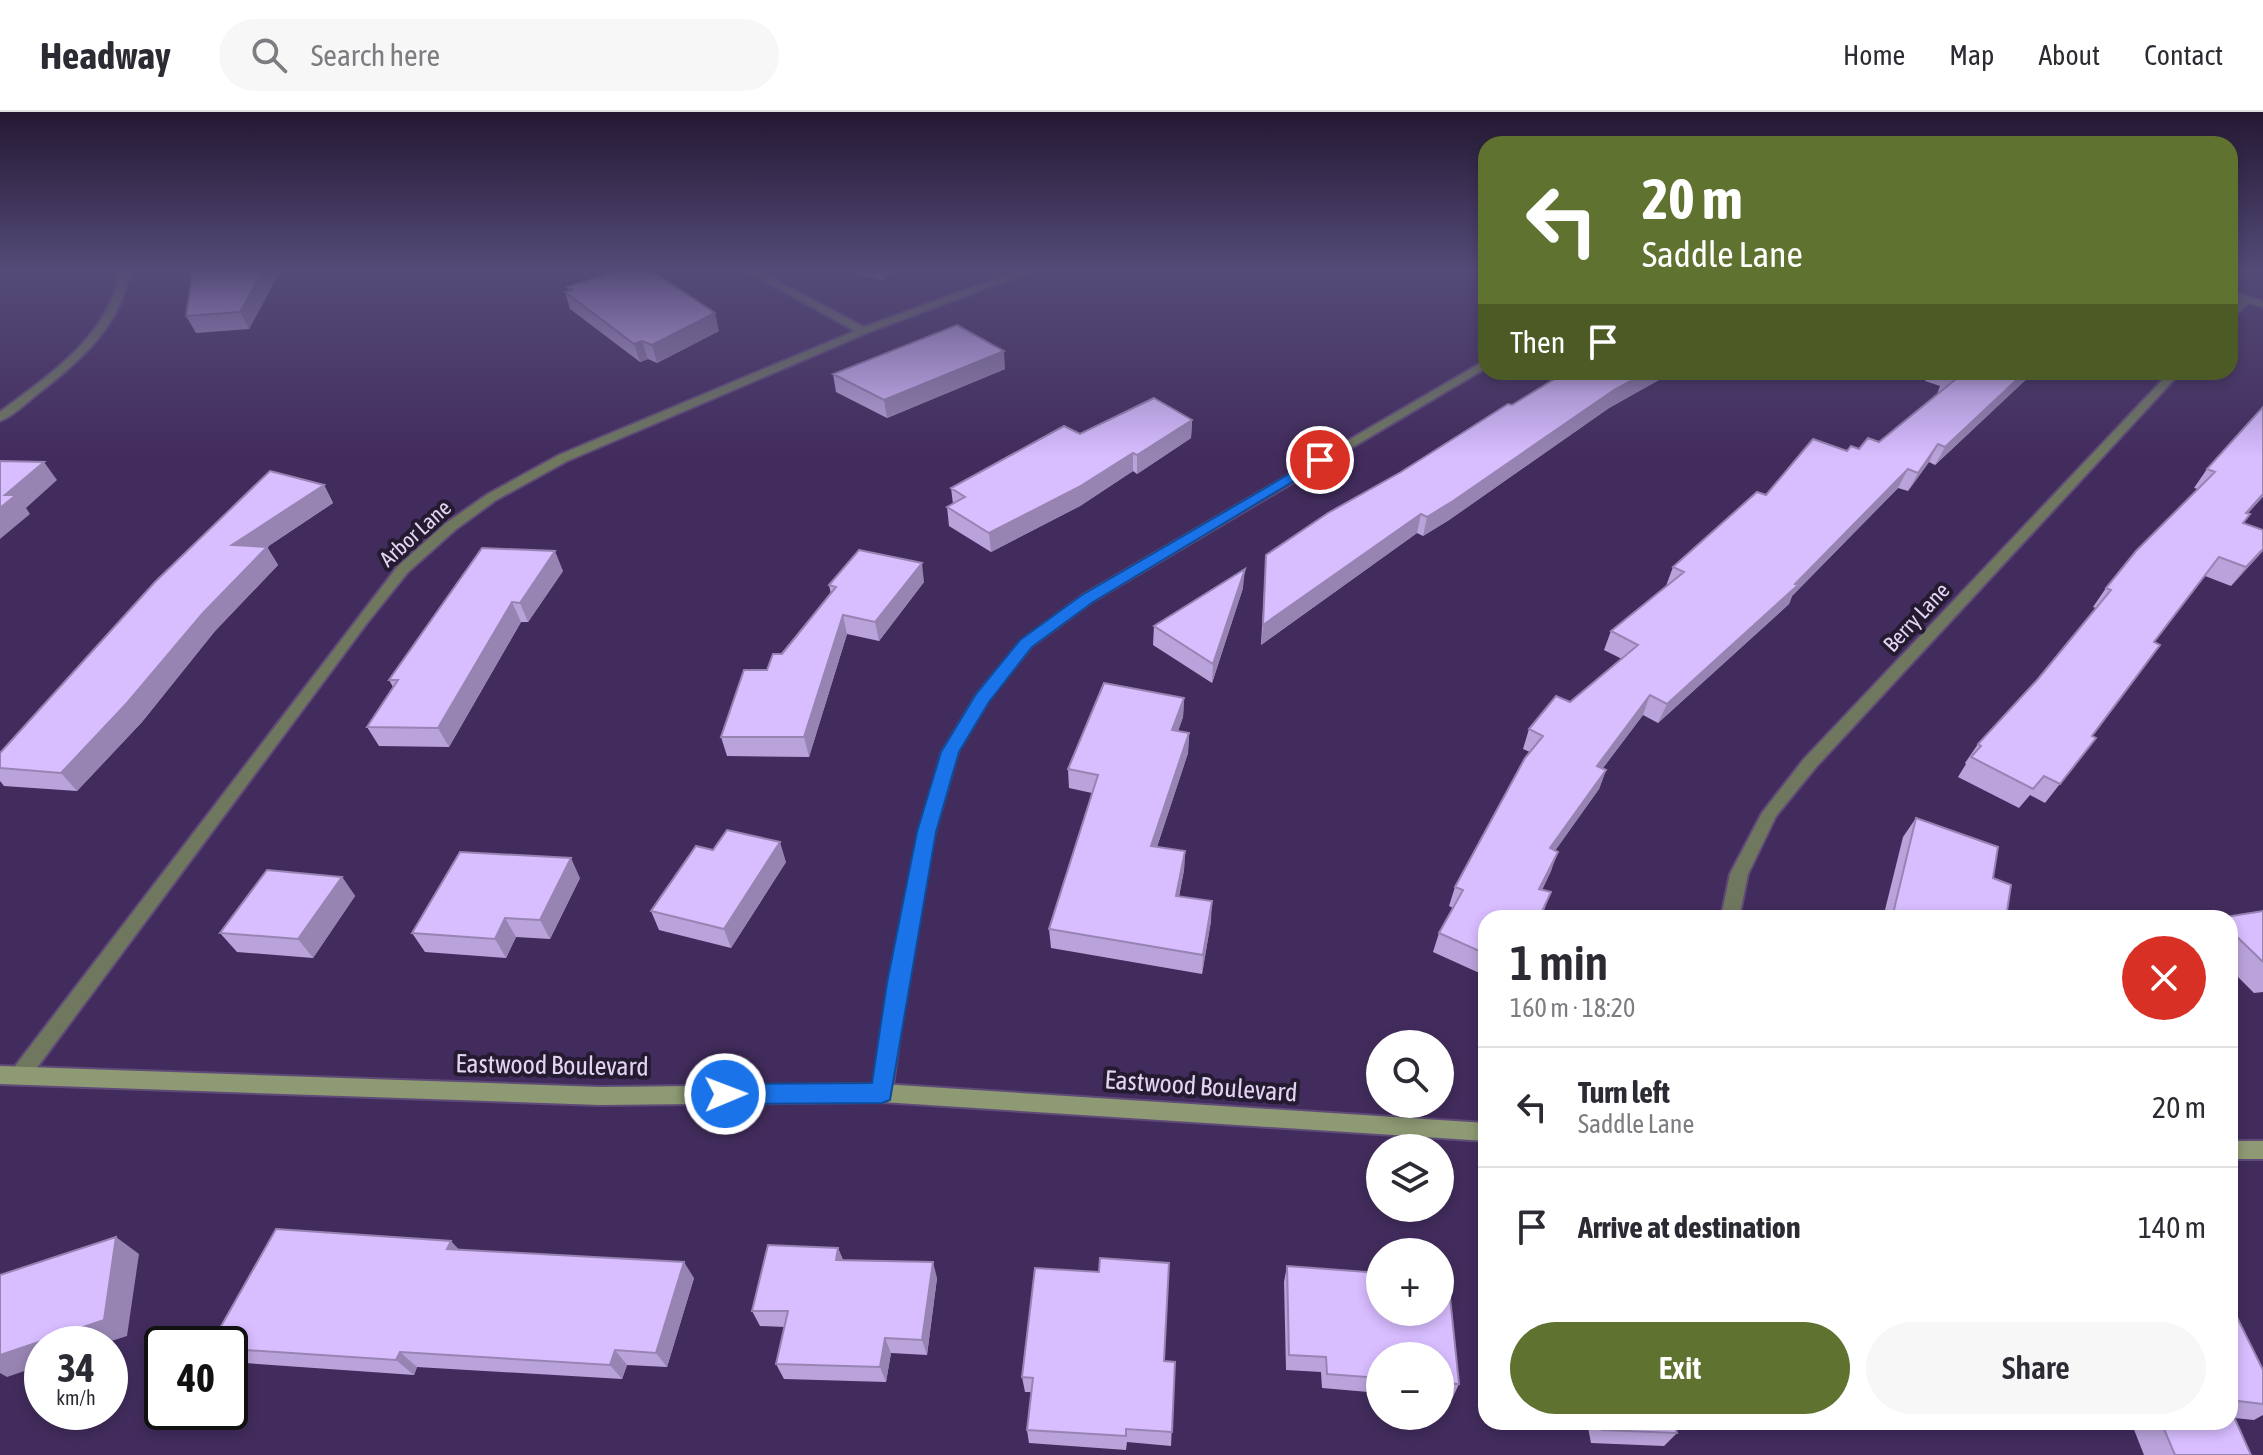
<!DOCTYPE html>
<meta charset="utf-8">
<style>
:root{--surface:#fff;--page:#f7f7f7;--text:#2b2b33;--muted:#7c7c81;--line:#e1e1e2;--accent:#60722f}
body{margin:0;font-family:"Asap Condensed",sans-serif;background:var(--page);color:var(--text);height:100vh;display:flex;flex-direction:column;font-size:30px;white-space:nowrap}
*{box-sizing:border-box;margin:0}
p{font-size:26px;color:var(--muted)}
.icon{flex:none;width:44px;height:44px;fill:none;stroke:currentColor;stroke-width:2;stroke-linecap:round;stroke-linejoin:round}
.map{position:relative;flex:1;overflow:hidden}
.drawer{position:absolute;left:1478px;top:798px;width:760px;height:520px;display:flex;flex-direction:column;background:var(--surface);border-radius:24px;box-shadow:0 4px 12px #0003}
.drawer>*{flex:none}
.top-card{position:absolute;left:1478px;top:24px;width:760px;height:244px;border-radius:24px;box-shadow:0 4px 12px #0003;background:#60722f;color:#fff;overflow:hidden}
.tools{position:absolute;left:1366px;top:918px;display:grid;gap:16px}
.tools a{display:grid;place-items:center;width:88px;height:88px;border-radius:50%;background:var(--surface);box-shadow:0 4px 12px #0003;font-size:40px}
.speed{position:absolute;left:24px;top:1214px;display:flex;gap:16px;font-size:40px;font-weight:700;text-align:center}
.speed>*{display:grid;place-content:center;width:104px;height:104px;border-radius:50%;background:var(--surface);box-shadow:0 4px 12px #0003;line-height:1}
.speed small{font-size:20px;font-weight:400}
.speed .limit{border:4px solid #111;border-radius:12px;background:#fff;color:#111}
.pin{position:absolute;display:grid;place-items:center;width:68px;height:68px;color:#fff;margin:-34px;border:4px solid #fff;border-radius:50%;box-shadow:0 2px 8px #0007}
.me{position:absolute;width:88px;margin:-44px;rotate:89deg;stroke-linejoin:round;filter:drop-shadow(0 0 6px #0008)}
.turn{display:flex;align-items:center;gap:28px;height:168px;padding:0 32px;font-size:36px}
.turn .icon{width:104px;height:104px;stroke-width:2.5}
.turn b{display:block;font-size:56px;line-height:68px}
.then{display:flex;align-items:center;height:76px;padding:0 32px;background:#0003;gap:16px;font-size:30px}
.round{display:grid;place-items:center;flex:none;width:84px;height:84px;border-radius:42px;background:var(--page)}
.headline{display:flex;align-items:center;justify-content:space-between;height:136px;padding:0 32px}
h1{font-size:48px;font-weight:600;line-height:60px}
.cta{display:flex;gap:16px;margin-top:auto;padding:16px 32px}
.cta a{flex:1;height:92px;border-radius:48px;background:var(--accent);color:#fff;font-size:32px;font-weight:600;line-height:92px;text-align:center}
.cta a+a{background:var(--page);color:var(--text)}
ul{padding:0;list-style:none}
li{display:flex;align-items:center;gap:24px;height:120px;padding:0 32px;border-top:2px solid var(--line)}
li div{flex:1}
li b{display:block;font-size:30px}
li em{font-style:normal}
header{display:flex;align-items:center;gap:48px;box-sizing:border-box;height:112px;padding:0 40px;background:var(--surface);border-bottom:2px solid var(--line)}
header strong{font-size:38px}
nav{display:flex;gap:44px;margin-inline-start:auto;font-size:28px}
.search{width:560px;height:72px;background:var(--page);display:flex;align-items:center;gap:20px;box-sizing:border-box;padding:0 28px;border-radius:44px;color:var(--muted);font-size:30px}
.map>svg:first-child{display:block}
.lines{fill:none;stroke-linecap:round;stroke-linejoin:round}
.street-casing{stroke:#5f4a78;stroke-width:4}
.secondary-casing{stroke:#5f4a78;stroke-width:4}
.street{fill:#6f785f;fill-rule:evenodd}
.secondary{fill:#8d9a73;fill-rule:evenodd}
.wall{fill:#baa3db}
.shaded-wall{fill:#9784b2}
.building{fill:#d8bdff;stroke:#9784b2;stroke-width:2}
.route{fill:#1a73e8;stroke:#114b97;stroke-width:2}
.labels{text-anchor:middle;dominant-baseline:central;stroke-width:8;stroke-linejoin:round;paint-order:stroke}
.street-label{font-size:22px;fill:#e1d5f3;stroke:#241b31}
.near-street-label{font-size:26px;fill:#e1d5f3;stroke:#241b31}
</style>
<header>
<strong>Headway</strong>
<div class="search"><svg class="icon" aria-label="search" viewBox="0 0 24 24"><circle cx="10" cy="10" r="6"/><path d="M15 15l6 6"/></svg>Search here</div>
<nav><a>Home</a><a>Map</a><a>About</a><a>Contact</a></nav>
</header>
<div class="map">
<svg width="2263" height="1343" viewBox="0 0 2263 1343">
<rect width="100%" height="100%" fill="#422c5d"/>
<g class="lines">
<defs>
<path id="street" d="M 120,157 L 130,157 C 123,213 78,251 35,284 C 24,293 13,304 0,309 L 0,300 C 49,263 111,223 120,157 Z
M 743,157 L 755,157 L 864,215 L 1023,157 L 1037,157 L 867,221 L 567,349 L 496,388 L 455,418 L 408,460 L 367,511 L 27,969 L 20,972 L 13,969 L 10,963 L 13,957 L 398,454 L 445,412 L 488,382 L 559,343 L 855,219 Z
M 2230,179 L 2263,189 L 2263,195 L 2249,191 L 2230,208 L 2230,199 L 2240,188 L 2230,185 Z
M 1486,248 L 1486,256 L 1093,489 L 1031,535 L 988,589 L 958,640 L 935,720 L 907,871 L 892,981 L 889,987 L 882,990 L 875,987 L 872,981 L 889,871 L 919,720 L 942,640 L 977,582 L 1021,529 L 1083,483 Z
M 2170,260 L 2181,260 L 1816,655 L 1776,704 L 1748,762 L 1739,806 L 1721,806 L 1730,762 L 1762,701 L 1804,647 Z"/>
<path id="secondary" d="M 0,954 L 600,975 L 882,972 L 1486,1011 L 1486,1029 L 882,990 L 600,993 L 0,972 Z
M 2230,1029 L 2263,1029 L 2263,1047 L 2230,1047 Z"/>
</defs>
<!-- street casing -->
<use href="#street" class="street-casing"/>
<!-- secondary casing -->
<use href="#secondary" class="secondary-casing"/>
<!-- street -->
<use href="#street" class="street"/>
<!-- secondary -->
<use href="#secondary" class="secondary"/>
</g>
<!-- wall -->
<path class="wall" d="M 193,157 L 281,157 L 249,217 L 196,221 L 186,204 Z
M 848,157 L 898,157 L 882,168 L 853,160 Z
M 567,175 L 719,219 L 657,251 L 648,247 L 640,250 L 570,197 L 565,180 L 569,179 Z
M 1005,257 L 887,306 L 836,280 L 833,262 Z
M 1566,260 L 1673,260 L 1609,296 L 1449,408 L 1423,424 L 1417,421 L 1261,533 L 1266,443 Z
M 1930,260 L 2034,260 L 1935,353 L 1929,350 L 1908,379 L 1898,376 L 1792,484 L 1789,492 L 1658,611 L 1643,603 L 1603,656 L 1606,658 L 1599,677 L 1555,738 L 1551,759 L 1542,778 L 1551,780 L 1541,806 L 1486,806 L 1486,864 L 1433,840 L 1439,821 L 1453,796 L 1449,794 L 1455,775 L 1530,640 L 1523,637 L 1529,617 L 1570,590 L 1622,547 L 1604,538 L 1611,519 L 1666,474 L 1673,455 L 1766,383 L 1847,339 L 1859,337 L 1879,330 L 1938,282 L 1937,282 L 1940,274 L 1925,269 Z
M 2263,295 L 2248,401 L 2250,402 L 2244,411 L 2260,442 L 2231,474 L 2205,464 L 2154,530 L 2092,624 L 2096,626 L 2045,691 L 2030,683 L 2019,696 L 1958,665 L 1966,652 L 1965,651 L 1978,632 L 2038,567 L 2096,496 L 2093,495 L 2106,476 L 2198,377 L 2194,376 L 2207,357 Z
M 1192,308 L 1191,326 L 1137,362 L 1133,359 L 1080,394 L 991,440 L 949,414 L 947,395 L 953,392 L 951,376 L 1080,322 Z
M 324,373 L 333,391 L 267,435 L 278,453 L 215,519 L 142,610 L 77,679 L 4,674 L 0,669 L 0,641 Z
M 563,459 L 528,510 L 521,510 L 449,635 L 379,634 L 367,615 L 393,575 L 389,568 Z
M 924,470 L 879,529 L 847,522 L 809,645 L 727,644 L 721,625 L 767,558 L 831,482 L 829,473 Z
M 1243,476 L 1212,571 L 1153,533 L 1154,514 Z
M 1184,586 L 1183,605 L 1178,619 L 1189,621 L 1188,641 L 1157,735 L 1185,739 L 1184,758 L 1179,785 L 1211,809 L 1202,862 L 1051,836 L 1049,817 L 1092,681 L 1069,676 L 1068,657 Z
M 1916,706 L 1993,766 L 2006,806 L 1883,806 L 1903,725 Z
M 713,738 L 786,750 L 731,836 L 659,818 L 651,799 Z
M 342,765 L 355,784 L 313,846 L 237,840 L 220,821 Z
M 580,766 L 550,827 L 516,825 L 506,846 L 425,840 L 412,821 Z
M 2263,799 L 2263,880 L 2254,881 L 2230,857 L 2230,806 Z
M 838,1136 L 843,1148 L 937,1166 L 927,1243 L 891,1241 L 886,1270 L 784,1267 L 776,1252 L 785,1215 L 760,1214 L 752,1199 Z
M 459,1138 L 694,1166 L 667,1255 L 627,1253 L 622,1267 L 417,1255 L 414,1263 L 230,1250 L 230,1232 Z
M 1287,1154 L 1380,1161 L 1380,1200 L 1440,1200 L 1440,1165 L 1448,1166 L 1459,1272 L 1452,1287 L 1440,1286 L 1440,1244 L 1380,1244 L 1380,1281 L 1322,1276 L 1321,1260 L 1286,1258 L 1284,1170 Z
M 2230,1191 L 2263,1258 L 2263,1303 L 2254,1308 L 2234,1306 L 2251,1343 L 2144,1343 L 2131,1310 L 2230,1310 Z
M 1164,1249 L 1175,1250 L 1171,1334 L 1127,1330 L 1126,1338 L 1029,1331 L 1027,1318 L 1031,1280 L 1025,1280 L 1022,1265 Z
M 1587,1310 L 1674,1310 L 1677,1321 L 1664,1334 L 1591,1331 Z"/>
<!-- shaded-wall -->
<path class="shaded-wall" d="M 264,157 L 281,157 L 249,217 L 240,200 Z
M 880,157 L 898,157 L 882,168 Z
M 715,201 L 719,219 L 657,251 L 652,233 Z
M 642,229 L 648,247 L 640,250 L 634,232 Z
M 1004,239 L 1005,257 L 887,306 L 884,288 Z
M 1647,260 L 1673,260 L 1609,296 L 1449,408 L 1423,424 L 1427,405 L 1614,278 Z
M 2025,260 L 2034,260 L 1935,353 L 1945,335 Z
M 1192,308 L 1191,326 L 1137,362 L 1137,343 Z
M 1938,332 L 1929,350 L 1908,379 L 1918,361 Z
M 1133,341 L 1133,359 L 1080,394 L 991,440 L 989,421 Z
M 44,350 L 57,368 L 26,396 L 30,402 L 0,427 L 0,396 L 5,383 Z
M 1908,357 L 1898,376 L 1792,484 L 1789,492 L 1658,611 L 1667,592 L 1795,472 Z
M 324,373 L 333,391 L 267,435 L 278,453 L 215,519 L 142,610 L 77,679 L 61,661 L 232,433 Z
M 2263,382 L 2263,385 L 2232,419 L 2246,401 Z
M 1421,402 L 1417,421 L 1261,533 L 1263,513 Z
M 2263,437 L 2263,439 L 2231,474 L 2246,455 Z
M 555,439 L 563,459 L 528,510 L 520,491 Z
M 922,451 L 924,470 L 879,529 L 875,510 Z
M 1245,457 L 1243,476 L 1212,571 L 1213,552 Z
M 512,490 L 521,510 L 449,635 L 438,616 Z
M 843,503 L 847,522 L 809,645 L 804,625 Z
M 1650,583 L 1643,603 L 1590,673 L 1597,654 Z
M 1184,586 L 1183,605 L 1171,638 L 1172,618 Z
M 1189,621 L 1188,641 L 1151,753 L 1151,734 Z
M 1606,658 L 1599,677 L 1543,756 L 1550,736 Z
M 780,730 L 786,750 L 731,836 L 724,817 Z
M 1185,739 L 1184,758 L 1175,803 L 1176,784 Z
M 1558,740 L 1551,759 L 1532,796 L 1539,777 Z
M 571,746 L 580,766 L 550,827 L 540,808 Z
M 342,765 L 355,784 L 313,846 L 298,827 Z
M 1212,789 L 1211,809 L 1202,862 L 1203,843 Z
M 505,806 L 516,825 L 506,846 L 495,827 Z
M 116,1125 L 139,1142 L 127,1224 L 102,1232 L 42,1232 L 42,1253 L 7,1265 L 0,1261 L 0,1243 Z
M 451,1129 L 466,1145 L 447,1137 Z
M 838,1136 L 845,1153 L 836,1148 Z
M 684,1150 L 694,1166 L 667,1255 L 656,1241 Z
M 933,1150 L 937,1166 L 927,1243 L 922,1228 Z
M 885,1226 L 891,1241 L 886,1270 L 880,1255 Z
M 615,1238 L 627,1253 L 622,1267 L 610,1253 Z
M 400,1240 L 417,1255 L 414,1263 L 396,1248 Z"/>
<!-- building -->
<path class="building" d="M 193,157 L 264,157 L 240,200 L 186,204 Z
M 623,157 L 649,157 L 715,201 L 652,233 L 642,229 L 634,232 L 565,180 L 572,178 L 567,175 Z
M 957,213 L 1004,239 L 884,288 L 833,262 Z
M 1566,260 L 1647,260 L 1614,278 L 1453,389 L 1427,405 L 1421,402 L 1263,513 L 1266,443 L 1328,401 L 1401,360 L 1508,292 L 1512,293 Z
M 1950,260 L 2025,260 L 1945,335 L 1938,332 L 1918,361 L 1908,357 L 1795,472 L 1798,473 L 1667,592 L 1650,583 L 1597,654 L 1606,658 L 1550,736 L 1558,740 L 1539,777 L 1551,780 L 1539,806 L 1486,806 L 1486,842 L 1439,821 L 1463,778 L 1455,775 L 1525,646 L 1543,624 L 1529,617 L 1556,584 L 1570,590 L 1638,533 L 1611,519 L 1684,460 L 1673,455 L 1757,380 L 1766,383 L 1813,327 L 1847,339 L 1851,334 L 1859,337 L 1868,326 L 1879,330 L 1956,267 L 1946,264 Z
M 1154,286 L 1192,308 L 1137,343 L 1133,341 L 1079,375 L 989,421 L 947,395 L 965,385 L 951,376 L 1064,314 L 1080,322 Z
M 2263,295 L 2263,382 L 2246,401 L 2250,402 L 2243,411 L 2263,418 L 2263,437 L 2246,455 L 2219,445 L 2154,530 L 2160,533 L 2092,624 L 2096,626 L 2060,672 L 2044,664 L 2033,677 L 1971,645 L 1981,634 L 1978,632 L 2038,567 L 2111,478 L 2106,476 L 2136,439 L 2215,360 L 2207,357 Z
M 0,349 L 44,350 L 5,383 L 16,383 L 0,396 Z
M 270,359 L 324,373 L 232,433 L 267,435 L 203,501 L 127,591 L 61,661 L 0,656 L 0,641 L 155,470 Z
M 482,436 L 555,439 L 520,491 L 512,490 L 438,616 L 367,615 L 398,568 L 389,568 Z
M 859,438 L 922,451 L 875,510 L 843,503 L 804,625 L 721,625 L 744,558 L 767,558 L 773,542 L 782,542 L 836,475 L 829,473 Z
M 1245,457 L 1213,552 L 1154,514 Z
M 1104,571 L 1184,586 L 1172,618 L 1189,621 L 1151,734 L 1185,739 L 1176,784 L 1212,789 L 1203,843 L 1049,817 L 1098,663 L 1068,657 Z
M 1916,706 L 1998,735 L 1993,766 L 2011,773 L 2006,806 L 1892,806 Z
M 727,718 L 780,730 L 724,817 L 651,799 L 696,734 L 713,738 Z
M 460,740 L 571,746 L 540,808 L 505,806 L 495,827 L 412,821 Z
M 267,758 L 342,765 L 298,827 L 220,821 Z
M 2263,799 L 2263,850 L 2230,818 L 2230,806 L 2220,806 Z
M 276,1117 L 451,1129 L 447,1137 L 684,1150 L 656,1241 L 615,1238 L 610,1253 L 400,1240 L 396,1248 L 230,1237 L 230,1232 L 211,1232 Z
M 116,1125 L 104,1208 L 0,1243 L 0,1163 Z
M 768,1133 L 838,1136 L 836,1148 L 933,1150 L 922,1228 L 885,1226 L 880,1255 L 776,1252 L 788,1199 L 752,1199 Z
M 1100,1146 L 1169,1151 L 1164,1249 L 1175,1250 L 1172,1320 L 1126,1317 L 1126,1324 L 1027,1318 L 1033,1266 L 1022,1265 L 1035,1156 L 1099,1160 Z
M 1287,1154 L 1380,1161 L 1380,1200 L 1440,1200 L 1440,1165 L 1448,1166 L 1459,1272 L 1440,1271 L 1440,1244 L 1380,1244 L 1380,1266 L 1327,1262 L 1326,1245 L 1289,1243 Z
M 2230,1191 L 2263,1258 L 2263,1292 L 2230,1288 Z
M 2230,1296 L 2251,1343 L 2175,1343 L 2161,1310 L 2230,1310 Z
M 1601,1310 L 1674,1310 L 1677,1321 L 1602,1318 Z"/>
<!-- sky -->
<linearGradient id="sky" x2="0" y2="1"><stop stop-color="#241833"/><stop offset="0.46" stop-color="#544b78"/><stop offset="1" stop-color="#544b78" stop-opacity="0"/></linearGradient>
<rect width="2263" height="345" fill="url(#sky)"/>
<!-- route -->
<path class="route" d="M 1320,344 L 1324,346 L 1324,351 L 1093,490 L 1032,535 L 989,590 L 959,640 L 936,720 L 890,988 L 882,991 L 725,992 L 717,990 L 714,982 L 717,975 L 725,972 L 872,971 L 887,871 L 917,720 L 941,640 L 976,582 L 1020,528 L 1082,483 Z"/>
<g class="labels">
<!-- street labels -->
<g class="street-label">
<text transform="translate(415 421) rotate(-42)">Arbor Lane</text>
<text transform="translate(1916 505) rotate(-47)">Berry Lane</text>
</g>
<!-- near-street labels -->
<g class="near-street-label">
<text transform="translate(552 953) rotate(1)">Eastwood Boulevard</text>
<text transform="translate(1201 974) rotate(4)">Eastwood Boulevard</text>
</g>
</g>
</svg>
<div class="tools">
<a><svg class="icon" aria-label="search" viewBox="0 0 24 24"><circle cx="10" cy="10" r="6"/><path d="M15 15l6 6"/></svg></a>
<a><svg class="icon" aria-label="layers" viewBox="0 0 24 24"><path d="M12 4l9 5-9 5-9-5zM3 14l9 5 9-5"/></svg></a>
<a>+</a>
<a>−</a>
</div>
<div class="speed"><div>34<small>km/h</small></div><div class="limit">40</div></div>
<div class="pin" style="left:1320px;top:348px;background:#d93025"><svg class="icon" aria-label="arrive" viewBox="0 0 24 24"><path d="M6 21V4h12l-3 4 3 4H6"/></svg></div>
<svg class="me" style="left:725px;top:982px" viewBox="-20 -20 40 40"><circle r="17" fill="#1a73e8" stroke="#fff" stroke-width="3"/><path d="M0-11L8 9 0 5-8 9z" fill="#fff"/></svg>
<div class="top-card">
<div class="turn"><svg class="icon" aria-label="left" viewBox="0 0 24 24"><path d="M17 20v-9H6M10 6l-5 5 5 5"/></svg><div><b>20 m</b>Saddle Lane</div></div>
<div class="then">Then<svg class="icon" aria-label="arrive" viewBox="0 0 24 24"><path d="M6 21V4h12l-3 4 3 4H6"/></svg></div>
</div>
<section class="drawer">
<div class="headline"><div><h1>1 min</h1><p>160 m · 18:20</p></div><a class="round" style="background:#d93025;color:#fff"><svg class="icon" aria-label="close" viewBox="0 0 24 24"><path d="M6 6l12 12M18 6L6 18"/></svg></a></div>
<ul>
<li><svg class="icon" aria-label="left" viewBox="0 0 24 24"><path d="M17 20v-9H6M10 6l-5 5 5 5"/></svg><div><b>Turn left</b><p>Saddle Lane</p></div><em>20 m</em></li>
<li><svg class="icon" aria-label="arrive" viewBox="0 0 24 24"><path d="M6 21V4h12l-3 4 3 4H6"/></svg><div><b>Arrive at destination</b></div><em>140 m</em></li>
</ul>
<div class="cta"><a>Exit</a><a>Share</a></div>
</section>
</div>
